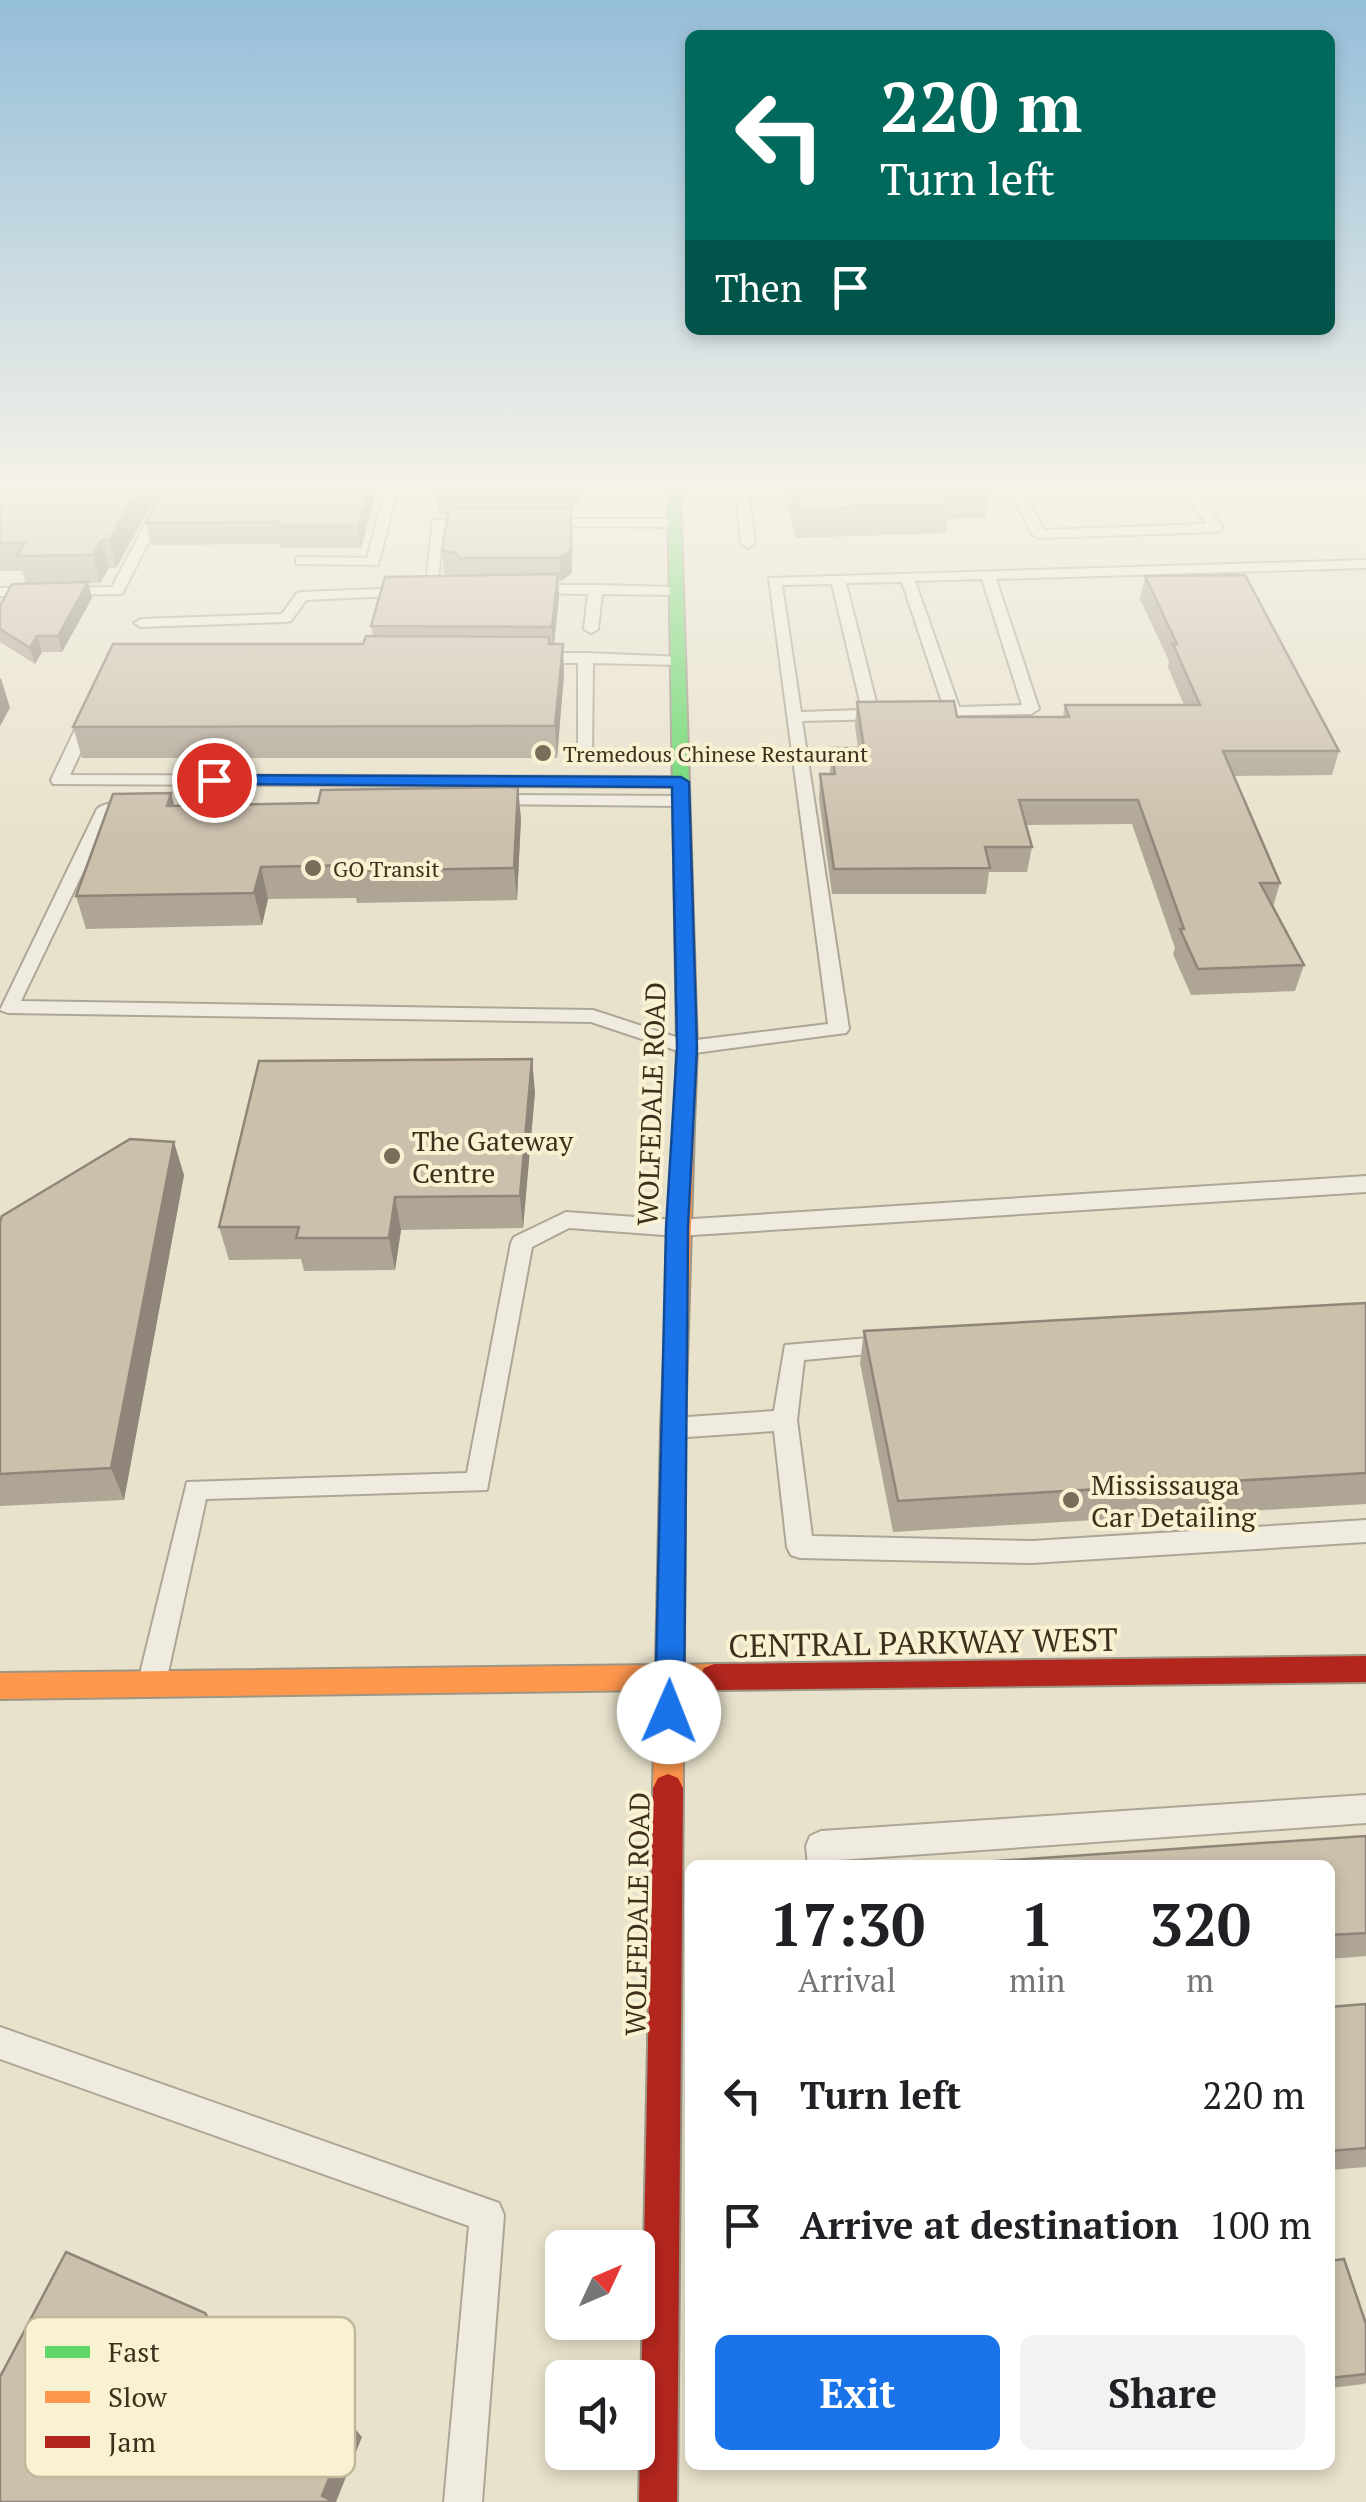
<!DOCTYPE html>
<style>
:root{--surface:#fff;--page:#f2f2f2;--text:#202124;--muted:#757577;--accent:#1a73e8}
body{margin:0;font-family:"PT Serif",serif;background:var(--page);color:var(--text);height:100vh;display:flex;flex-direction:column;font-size:38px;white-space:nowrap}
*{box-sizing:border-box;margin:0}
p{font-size:32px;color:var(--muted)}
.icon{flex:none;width:55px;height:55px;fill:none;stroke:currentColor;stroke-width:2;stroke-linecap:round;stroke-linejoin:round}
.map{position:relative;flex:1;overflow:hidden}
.drawer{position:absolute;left:685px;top:1860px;width:650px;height:610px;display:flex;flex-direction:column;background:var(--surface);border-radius:15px;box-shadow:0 5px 15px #0003}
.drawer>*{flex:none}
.top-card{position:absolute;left:685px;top:30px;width:650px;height:305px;border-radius:15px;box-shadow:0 5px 15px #0003;background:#00695c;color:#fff;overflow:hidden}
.needle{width:65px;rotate:46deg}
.tools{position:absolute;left:545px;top:2230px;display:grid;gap:20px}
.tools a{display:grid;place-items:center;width:110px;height:110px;border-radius:15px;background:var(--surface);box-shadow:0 5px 15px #0003;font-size:50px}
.pin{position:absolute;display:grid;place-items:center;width:85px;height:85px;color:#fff;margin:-42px;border:5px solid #fff;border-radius:50%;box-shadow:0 2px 10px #0007}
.me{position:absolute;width:110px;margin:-55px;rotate:1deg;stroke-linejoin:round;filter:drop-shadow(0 0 8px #0008)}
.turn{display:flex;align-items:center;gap:35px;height:210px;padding:0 30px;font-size:45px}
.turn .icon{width:130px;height:130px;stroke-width:2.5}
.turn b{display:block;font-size:70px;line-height:85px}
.then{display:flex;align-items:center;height:95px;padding:0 30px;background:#0003;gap:20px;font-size:38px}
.eta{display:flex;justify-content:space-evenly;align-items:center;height:170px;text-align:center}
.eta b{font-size:60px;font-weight:700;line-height:70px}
.action{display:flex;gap:20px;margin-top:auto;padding:20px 30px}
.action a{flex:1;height:115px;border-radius:15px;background:var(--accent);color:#fff;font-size:40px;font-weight:700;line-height:115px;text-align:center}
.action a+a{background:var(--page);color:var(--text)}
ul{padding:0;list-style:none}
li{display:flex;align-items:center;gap:30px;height:130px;padding:0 30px}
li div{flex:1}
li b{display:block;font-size:38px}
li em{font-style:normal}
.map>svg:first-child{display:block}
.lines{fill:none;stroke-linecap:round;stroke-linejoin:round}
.lane-casing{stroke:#ada696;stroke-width:4}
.fast-casing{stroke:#9d9685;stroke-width:4}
.slow-casing{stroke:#9d9685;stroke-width:4}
.jam-casing{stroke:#9d9685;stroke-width:4}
.lane{fill:#efebdf;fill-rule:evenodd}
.fast{fill:#63d668;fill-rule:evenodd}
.slow{fill:#ff974d;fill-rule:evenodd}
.jam{fill:#b3261e;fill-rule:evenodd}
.wall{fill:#afa595}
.shaded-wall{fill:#8f8679}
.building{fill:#ccc0ad;stroke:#8f8679;stroke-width:2.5}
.route{fill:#1a73e8;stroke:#114b97;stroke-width:2.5}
.poi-dot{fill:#796e5a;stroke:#f9f2d2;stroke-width:4}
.labels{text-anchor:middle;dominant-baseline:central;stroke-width:8;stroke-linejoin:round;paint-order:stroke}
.far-poi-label{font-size:22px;fill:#3d2f1c;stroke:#f9f2d2;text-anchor:start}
.street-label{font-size:28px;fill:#3d2f1c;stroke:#f9f2d2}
.poi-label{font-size:28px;fill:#3d2f1c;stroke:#f9f2d2;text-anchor:start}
.near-street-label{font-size:32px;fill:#3d2f1c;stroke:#f9f2d2}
.key{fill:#f9f2d2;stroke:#c1b89b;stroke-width:2.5}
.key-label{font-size:28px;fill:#3d2f1c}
</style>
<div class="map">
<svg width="1366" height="2502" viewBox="0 0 1366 2502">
<rect width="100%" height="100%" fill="#e8e2cc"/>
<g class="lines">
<defs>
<path id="lane" d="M 164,488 L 176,488 L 122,594 L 0,596 L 0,588 L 112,587 Z
M 386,488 L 398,488 L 378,565 L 296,564 L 296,558 L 301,557 L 367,558 Z
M 736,488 L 748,488 L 755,544 L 748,548 L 741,544 Z
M 1009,488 L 1021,488 L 1044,530 L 1207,524 L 1181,488 L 1193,488 L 1223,528 L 1216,532 L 1039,538 L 1032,534 Z
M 476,519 L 483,523 L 481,526 L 444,527 L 438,577 L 458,579 L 458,585 L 426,584 L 433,520 Z
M 543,519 L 675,519 L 682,523 L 675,527 L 538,526 L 536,523 Z
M 1366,560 L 1366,568 L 996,579 L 1039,709 L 1031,714 L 921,716 L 921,710 L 944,708 L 902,582 L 846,583 L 878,710 L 893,714 L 885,719 L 802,721 L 849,1029 L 846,1033 L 687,1054 L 591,1022 L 8,1013 L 0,1010 L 97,809 C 106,801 132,800 142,808 L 140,812 L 111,814 L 21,1001 L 593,1010 L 688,1041 L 828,1024 L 769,578 ZM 982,579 L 1022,705 L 959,707 L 915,581 ZM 832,584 L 862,710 L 801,712 L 782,585 Z
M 596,585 L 676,587 L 683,591 L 676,595 L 602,594 L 598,629 L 591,633 L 584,629 L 588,594 L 530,593 L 523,589 L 530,585 Z
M 408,588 L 415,592 L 413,595 L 306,600 L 291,621 L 286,622 L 141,627 L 134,623 L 141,619 L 282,614 L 297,593 L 302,592 Z
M 586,653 L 683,657 L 683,663 L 678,665 L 593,663 L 592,754 L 680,753 L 686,755 L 686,761 L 578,762 L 578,663 L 532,663 L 524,658 L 532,653 Z
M 89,712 L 97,717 L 70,775 L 681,777 L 689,782 L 681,787 L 53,784 L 51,780 L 81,717 Z
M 491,795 L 681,796 L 689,801 L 681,806 L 485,804 L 485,796 Z
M 1366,1176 L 1366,1192 L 677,1236 L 569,1228 L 532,1247 L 487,1490 L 206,1499 L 166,1682 L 162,1691 L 152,1695 L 142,1691 L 138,1682 L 187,1482 L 467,1473 L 511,1243 L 514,1237 L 566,1212 L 677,1220 Z
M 893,1336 L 901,1339 L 905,1345 L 901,1351 L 804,1360 L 797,1420 L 812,1536 L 1032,1541 L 1366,1520 L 1366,1542 L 1032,1563 L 800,1558 L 791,1555 L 787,1547 L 774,1431 L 673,1438 L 664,1435 L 661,1428 L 664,1421 L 673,1418 L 774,1411 L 785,1345 Z
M 1366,1795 L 1366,1823 L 838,1860 L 838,1865 L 808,1865 L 806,1846 L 810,1836 L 821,1831 Z
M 0,2027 L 499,2203 L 504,2215 L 482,2502 L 444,2502 L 469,2226 L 0,2059 Z"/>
<path id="fast" d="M 668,488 L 680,488 L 697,1048 L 694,1126 L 684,1133 L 674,1126 L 677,1048 Z"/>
<path id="slow" d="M 684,1119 L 694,1126 L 685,1428 L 684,1665 L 714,1664 L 724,1668 L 728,1677 L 724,1686 L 683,1690 L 683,1788 L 678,1798 L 668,1802 L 658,1798 L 653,1788 L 655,1690 L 0,1699 L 0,1673 L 656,1665 L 661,1428 L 674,1126 Z"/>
<path id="jam" d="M 1366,1656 L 1366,1682 L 714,1690 L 704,1686 L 700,1677 L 704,1668 L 714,1664 Z
M 668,1774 L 678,1778 L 683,1788 L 677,2502 L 639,2502 L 653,1788 L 658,1778 Z"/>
</defs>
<!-- lane casing -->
<use href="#lane" class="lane-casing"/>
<!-- fast casing -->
<use href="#fast" class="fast-casing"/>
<!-- slow casing -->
<use href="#slow" class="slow-casing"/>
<!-- jam casing -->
<use href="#jam" class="jam-casing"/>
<!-- lane -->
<use href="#lane" class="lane"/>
<!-- fast -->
<use href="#fast" class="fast"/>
<!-- slow -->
<use href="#slow" class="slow"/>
<!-- jam -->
<use href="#jam" class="jam"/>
</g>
<!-- wall -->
<path class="wall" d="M 0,488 L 161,488 L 116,568 L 109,568 L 100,583 L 88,583 L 92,598 L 62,652 L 42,652 L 35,664 L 0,642 L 0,606 L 26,583 L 22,571 L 0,571 Z
M 164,488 L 377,488 L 361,548 L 281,548 L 280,544 L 151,545 L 146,523 Z
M 579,488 L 579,496 L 571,515 L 572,573 L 561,581 L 558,581 L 559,597 L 554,644 L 564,674 L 557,758 L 82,758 L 73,727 L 363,644 L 373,636 L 371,626 L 459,576 L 444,574 L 442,551 L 448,515 L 439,515 L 437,493 Z
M 782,488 L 989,488 L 990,490 L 986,518 L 948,519 L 946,533 L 796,538 Z
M 1145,576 L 1339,751 L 1332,775 L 1234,776 L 1280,883 L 1273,907 L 1304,965 L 1295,991 L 1191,995 L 1173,954 L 1175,948 L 1132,824 L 1026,825 L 1032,847 L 1027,872 L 989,872 L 986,894 L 832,894 L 819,799 L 820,774 L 830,774 L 831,748 L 858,748 L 855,726 L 857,702 L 957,717 L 1063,717 L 1065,705 L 1184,705 L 1168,667 L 1169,661 L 1140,599 Z
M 175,806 L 521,818 L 517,900 L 357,903 L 356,898 L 268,899 L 262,925 L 86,929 L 76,896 Z
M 535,1092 L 523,1228 L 401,1230 L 395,1270 L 304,1271 L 301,1259 L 229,1260 L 219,1227 Z
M 184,1175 L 124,1500 L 0,1506 L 0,1222 Z
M 1366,1303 L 1366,1504 L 893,1532 L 860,1363 L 864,1331 Z
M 1366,1836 L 1366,1956 L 1330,1959 L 1330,1865 Z
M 1366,2004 L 1366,2167 L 1330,2170 L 1330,2007 Z
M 1330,2261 L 1366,2324 L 1366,2383 L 1364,2384 L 1330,2388 Z"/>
<!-- shaded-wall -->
<path class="shaded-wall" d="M 139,488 L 161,488 L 116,568 L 109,540 Z
M 368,488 L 377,488 L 361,548 L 358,526 Z
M 573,488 L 579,488 L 579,496 L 571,515 L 570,493 Z
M 571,508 L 572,573 L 561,581 L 559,558 Z
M 102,540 L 109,568 L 100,583 L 93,555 Z
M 558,574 L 559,597 L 553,651 L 552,627 Z
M 88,582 L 92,598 L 62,652 L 58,636 Z
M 37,636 L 42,652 L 35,664 L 30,648 Z
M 563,644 L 564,674 L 557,758 L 555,726 Z
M 1,678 L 10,708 L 0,726 L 0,679 Z
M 518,787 L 521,818 L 517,900 L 514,868 Z
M 171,793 L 180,825 L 167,806 Z
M 261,867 L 268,899 L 262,925 L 254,893 Z
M 532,1059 L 535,1092 L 523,1228 L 520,1196 Z
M 174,1142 L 184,1175 L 124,1500 L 111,1468 Z
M 395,1197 L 401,1230 L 395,1270 L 389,1238 Z
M 205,2313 L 221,2329 L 249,2373 L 234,2358 Z
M 336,2403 L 348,2417 L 344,2429 L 332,2416 Z
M 351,2424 L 362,2437 L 336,2502 L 328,2502 L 322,2496 Z"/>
<!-- building -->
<path class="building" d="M 0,488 L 139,488 L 109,540 L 102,540 L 93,555 L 17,556 L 25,543 L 0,543 Z
M 164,488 L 368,488 L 358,526 L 277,526 L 278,522 L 146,523 Z
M 438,488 L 573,488 L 570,493 L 437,493 Z
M 791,488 L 989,488 L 990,490 L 944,491 L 950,504 L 798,509 Z
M 449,508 L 571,508 L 571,550 L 559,558 L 460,558 L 456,553 L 442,551 Z
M 558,574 L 552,627 L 371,626 L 385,577 Z
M 1245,575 L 1339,751 L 1223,751 L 1280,883 L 1260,883 L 1304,965 L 1198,969 L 1180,929 L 1184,929 L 1138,800 L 1019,800 L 1032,847 L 985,847 L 990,868 L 834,869 L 820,774 L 835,774 L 831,748 L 864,748 L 857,702 L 954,701 L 957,717 L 1069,717 L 1065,705 L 1200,705 L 1173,644 L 1177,644 L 1145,576 Z
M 88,582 L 58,636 L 37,636 L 30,648 L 0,629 L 0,606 L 12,584 Z
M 366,636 L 549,637 L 549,644 L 563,644 L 555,726 L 73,727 L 113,644 L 363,644 Z
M 518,787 L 514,868 L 352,871 L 352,865 L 261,867 L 254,893 L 76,896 L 113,794 L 171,793 L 167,806 L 318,803 L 321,790 Z
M 532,1059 L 520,1196 L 395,1197 L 389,1238 L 296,1238 L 299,1227 L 219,1227 L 259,1061 Z
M 130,1139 L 174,1142 L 111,1468 L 0,1474 L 0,1222 L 2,1216 Z
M 1366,1303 L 1366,1473 L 898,1501 L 864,1331 Z
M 1366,1836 L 1366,1933 L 1330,1935 L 1330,1865 L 937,1865 Z
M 1366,2004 L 1366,2148 L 1330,2151 L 1330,2007 Z
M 66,2252 L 205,2313 L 234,2358 L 336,2403 L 332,2416 L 351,2424 L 322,2496 L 334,2502 L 0,2502 L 0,2377 Z
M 1344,2259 L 1366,2324 L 1366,2374 L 1330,2378 L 1330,2261 Z"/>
<!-- sky -->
<linearGradient id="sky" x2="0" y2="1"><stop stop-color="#95bed9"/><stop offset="0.58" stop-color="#f5f2e8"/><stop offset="1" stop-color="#f5f2e8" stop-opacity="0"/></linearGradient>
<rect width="1366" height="838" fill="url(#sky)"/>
<!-- route -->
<path class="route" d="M 214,775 L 681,777 L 689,782 L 697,1048 L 688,1228 L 684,1712 L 679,1722 L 669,1725 L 659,1722 L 655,1712 L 666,1228 L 677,1048 L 672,787 L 208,784 L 208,777 Z"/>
<!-- markers -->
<g class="poi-dot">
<circle cx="543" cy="753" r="10"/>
<circle cx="313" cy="868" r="10"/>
<circle cx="392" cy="1156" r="10"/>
<circle cx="1071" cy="1500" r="10"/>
</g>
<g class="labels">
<!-- far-poi labels -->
<g class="far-poi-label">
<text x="563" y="753">Tremedous Chinese Restaurant</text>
<text x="333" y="868">GO Transit</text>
</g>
<!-- street labels -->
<g class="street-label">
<text transform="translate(651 1104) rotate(-88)">WOLFEDALE ROAD</text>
<text transform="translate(637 1914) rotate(-89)">WOLFEDALE ROAD</text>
</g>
<!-- poi labels -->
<g class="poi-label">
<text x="412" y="1140">The Gateway<tspan x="412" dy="32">Centre</tspan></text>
<text x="1091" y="1484">Mississauga<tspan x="1091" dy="32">Car Detailing</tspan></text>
</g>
<!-- near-street labels -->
<g class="near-street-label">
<text transform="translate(923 1642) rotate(-1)">CENTRAL PARKWAY WEST</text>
</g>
</g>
<!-- legend -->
<rect x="25" y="2317" width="330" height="160" rx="15" class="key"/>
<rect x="45" y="2346" width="45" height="12" fill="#63d668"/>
<rect x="45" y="2391" width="45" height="12" fill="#ff974d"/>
<rect x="45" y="2436" width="45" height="12" fill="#b3261e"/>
<g class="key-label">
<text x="108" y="2362">Fast</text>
<text x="108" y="2407">Slow</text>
<text x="108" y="2452">Jam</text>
</g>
</svg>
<div class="tools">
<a><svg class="needle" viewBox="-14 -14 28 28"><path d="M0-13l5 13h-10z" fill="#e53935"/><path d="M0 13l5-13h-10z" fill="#757577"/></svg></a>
<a><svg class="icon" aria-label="sound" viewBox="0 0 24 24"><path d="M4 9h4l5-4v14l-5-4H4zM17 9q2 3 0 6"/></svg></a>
</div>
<div class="pin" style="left:214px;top:780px;background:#d93025"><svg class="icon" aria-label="arrive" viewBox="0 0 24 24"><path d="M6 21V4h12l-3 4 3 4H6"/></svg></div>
<svg class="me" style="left:669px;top:1712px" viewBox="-20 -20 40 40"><circle r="19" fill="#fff"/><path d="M0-13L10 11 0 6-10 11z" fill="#1a73e8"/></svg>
<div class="top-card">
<div class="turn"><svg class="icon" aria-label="left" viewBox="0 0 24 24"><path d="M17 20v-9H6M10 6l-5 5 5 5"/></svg><div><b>220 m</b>Turn left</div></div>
<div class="then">Then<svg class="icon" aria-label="arrive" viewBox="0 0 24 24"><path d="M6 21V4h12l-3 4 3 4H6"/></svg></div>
</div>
<section class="drawer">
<div class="eta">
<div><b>17:30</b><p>Arrival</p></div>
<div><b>1</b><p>min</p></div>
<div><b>320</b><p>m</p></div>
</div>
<ul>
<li><svg class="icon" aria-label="left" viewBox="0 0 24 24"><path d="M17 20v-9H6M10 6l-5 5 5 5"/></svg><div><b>Turn left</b></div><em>220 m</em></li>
<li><svg class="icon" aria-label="arrive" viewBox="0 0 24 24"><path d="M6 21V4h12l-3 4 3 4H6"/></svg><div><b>Arrive at destination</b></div><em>100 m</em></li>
</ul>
<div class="action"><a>Exit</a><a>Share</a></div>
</section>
</div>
